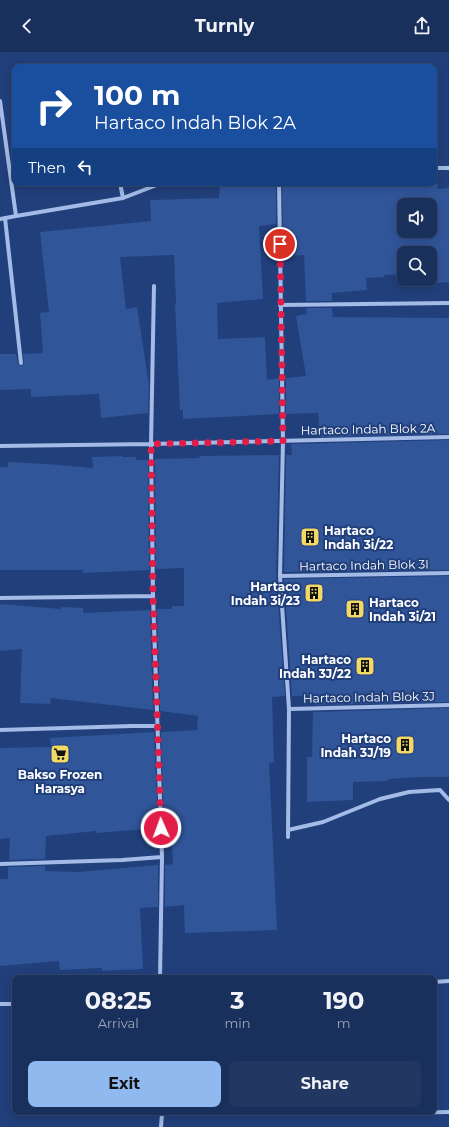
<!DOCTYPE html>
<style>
:root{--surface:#192f5c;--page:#223762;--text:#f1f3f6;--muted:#9fa9bb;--line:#374a72;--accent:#90b9f0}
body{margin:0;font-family:Montserrat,sans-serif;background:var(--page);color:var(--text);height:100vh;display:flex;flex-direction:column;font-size:15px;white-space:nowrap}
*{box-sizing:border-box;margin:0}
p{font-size:13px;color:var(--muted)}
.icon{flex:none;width:22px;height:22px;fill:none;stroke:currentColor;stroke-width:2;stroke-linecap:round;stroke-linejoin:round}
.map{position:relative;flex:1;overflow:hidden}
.side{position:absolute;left:12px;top:923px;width:425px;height:140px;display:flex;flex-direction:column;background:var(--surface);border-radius:8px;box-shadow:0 2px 10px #0003,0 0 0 1px var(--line)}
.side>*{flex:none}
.guide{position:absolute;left:12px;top:12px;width:425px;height:122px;border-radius:8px;box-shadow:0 2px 10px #0003,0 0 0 1px var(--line);background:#1a4fa0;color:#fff;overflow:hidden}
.fabs{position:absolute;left:397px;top:146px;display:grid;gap:8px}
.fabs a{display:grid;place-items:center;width:40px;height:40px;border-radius:8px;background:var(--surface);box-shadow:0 2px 10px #0003,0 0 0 1px var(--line);font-size:20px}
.pin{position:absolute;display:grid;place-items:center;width:34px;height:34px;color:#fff;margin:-17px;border:2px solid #fff;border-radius:50%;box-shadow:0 1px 4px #0007}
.me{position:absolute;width:44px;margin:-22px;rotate:358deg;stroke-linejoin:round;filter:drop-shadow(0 0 3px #0008)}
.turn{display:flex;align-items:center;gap:14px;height:84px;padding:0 16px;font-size:18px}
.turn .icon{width:52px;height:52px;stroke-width:2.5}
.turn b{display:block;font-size:28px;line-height:34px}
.then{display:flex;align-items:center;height:38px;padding:0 16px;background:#0003;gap:8px;font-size:15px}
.eta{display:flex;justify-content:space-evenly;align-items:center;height:68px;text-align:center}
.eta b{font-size:24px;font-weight:700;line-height:28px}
.cta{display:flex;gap:8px;margin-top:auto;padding:8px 16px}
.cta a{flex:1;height:46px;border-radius:8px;background:var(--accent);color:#111;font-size:16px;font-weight:700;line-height:46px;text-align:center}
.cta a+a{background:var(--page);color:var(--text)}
header{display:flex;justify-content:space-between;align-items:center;height:52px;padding:0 16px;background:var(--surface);font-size:18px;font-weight:700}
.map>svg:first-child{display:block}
.building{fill:#305599;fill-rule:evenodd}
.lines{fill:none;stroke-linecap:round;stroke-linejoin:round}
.street{stroke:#a3bbe6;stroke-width:4}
.route{stroke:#e11d48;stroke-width:7;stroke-dasharray:0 12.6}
.labels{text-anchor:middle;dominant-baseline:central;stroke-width:4;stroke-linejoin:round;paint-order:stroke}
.street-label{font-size:12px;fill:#fff;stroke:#213f7b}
.poi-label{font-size:12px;font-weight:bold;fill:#fff;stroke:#213f7b;text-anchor:end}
</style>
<header><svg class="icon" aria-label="back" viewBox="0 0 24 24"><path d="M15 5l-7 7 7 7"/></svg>Turnly<svg class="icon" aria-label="share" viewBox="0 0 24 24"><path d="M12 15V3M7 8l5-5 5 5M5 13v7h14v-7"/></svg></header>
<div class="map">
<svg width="449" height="1075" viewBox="0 0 449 1075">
<rect width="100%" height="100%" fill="#213f7b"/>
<!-- building -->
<path class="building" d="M 220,131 L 276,131 L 276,172 L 259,174 L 263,247 L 217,251 L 218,287 L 265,285 L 267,328 L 279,326 L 279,362 L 183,367 L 183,358 L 180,358 L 175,252 L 176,252 L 174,203 L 120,205 L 126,257 L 137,255 L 149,333 L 148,361 L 101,366 L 99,342 L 31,345 L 31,337 L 0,338 L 0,302 L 16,302 L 18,312 L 21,314 L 24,312 L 23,302 L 43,301 L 40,261 L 49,260 L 40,180 L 151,169 L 150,148 L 219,146 Z
M 282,131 L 325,131 L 325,135 L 357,132 L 357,135 L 390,131 L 437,131 L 438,137 L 449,136 L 449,230 L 427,232 L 426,227 L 430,227 L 430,201 L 404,201 L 404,222 L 384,223 L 384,225 L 366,226 L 367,238 L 332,241 L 332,249 L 306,249 L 304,203 L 285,204 L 283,193 ZM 404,153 L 430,153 L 430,179 L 404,179 Z
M 306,256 L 332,256 L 333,265 L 449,266 L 449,382 L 320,385 L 318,361 L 286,362 L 286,326 L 306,324 L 296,264 L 307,262 Z
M 449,388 L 449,518 L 284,520 L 286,403 L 292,403 L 291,392 Z
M 279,403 L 276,524 L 285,644 L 272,645 L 274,710 L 269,711 L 277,878 L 185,881 L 184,853 L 165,855 L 165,813 L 173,812 L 171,775 L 164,776 L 161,680 L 197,678 L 198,664 L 160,659 L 157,557 L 172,557 L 172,554 L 184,554 L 184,516 L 156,517 L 155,407 L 200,406 L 199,404 Z
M 122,404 L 122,405 L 136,405 L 136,408 L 148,408 L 149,518 L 83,521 L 83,518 L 0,518 L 0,415 L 8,415 L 8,410 L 46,412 L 93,416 L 92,405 Z
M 449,524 L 449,650 L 314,653 L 314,644 L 292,644 L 284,527 Z
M 0,552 L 61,557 L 61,555 L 83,556 L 83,561 L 150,558 L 153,658 L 51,646 L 50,652 L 20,651 L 22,597 L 0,599 Z
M 449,656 L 449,725 L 418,725 L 388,727 L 388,729 L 353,730 L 353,748 L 307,750 L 307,705 L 312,705 L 313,660 Z
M 154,680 L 158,776 L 96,781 L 96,779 L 46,784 L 45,807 L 9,808 L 10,786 L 0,787 L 0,696 L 51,695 L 50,686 Z
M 158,813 L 158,855 L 140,856 L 143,917 L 102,919 L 102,916 L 60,918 L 59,909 L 0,914 L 0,827 L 8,827 L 8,815 L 45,814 L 45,819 L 78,820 Z"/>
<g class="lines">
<!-- street -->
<path class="street" d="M 0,49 L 16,164 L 123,146 L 162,131
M 434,116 L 449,116
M 120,131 L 123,146
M 279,131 L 283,389 L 280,524 L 289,657 L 288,785
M 5,166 L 21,311
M 0,167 L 16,164
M 154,234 L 151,392 L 153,544 L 162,805 L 160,926
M 280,253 L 449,251
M 0,394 L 151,392 L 449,385
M 280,524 L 449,521
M 0,546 L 153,544
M 289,657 L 449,653
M 0,678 L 132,674 L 157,674
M 288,778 L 323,770 L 380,747 L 409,740 L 440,738 L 449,748
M 0,812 L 122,808 L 162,805
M 434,930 L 449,929
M 0,952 L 15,952
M 162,1062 L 349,1062 L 449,1060
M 161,1075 L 162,1061"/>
</g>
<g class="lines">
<!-- route -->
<path class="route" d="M 161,776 L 153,544 L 151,392 L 283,389 L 280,192"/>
</g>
<!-- icons -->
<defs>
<symbol id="building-square" viewBox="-11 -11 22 22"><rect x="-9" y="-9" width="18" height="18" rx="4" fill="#f3d865" stroke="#213f7b"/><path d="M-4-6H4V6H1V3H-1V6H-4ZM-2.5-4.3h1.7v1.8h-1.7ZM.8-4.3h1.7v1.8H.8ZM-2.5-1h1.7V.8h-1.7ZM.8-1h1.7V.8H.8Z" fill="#111"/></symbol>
<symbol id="supermarket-square" viewBox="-11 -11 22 22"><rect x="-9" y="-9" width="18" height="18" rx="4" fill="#f3d865" stroke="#213f7b"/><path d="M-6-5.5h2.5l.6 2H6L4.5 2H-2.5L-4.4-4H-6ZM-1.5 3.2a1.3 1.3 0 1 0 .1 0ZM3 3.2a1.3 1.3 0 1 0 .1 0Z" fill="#111"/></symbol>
</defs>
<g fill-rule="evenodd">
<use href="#building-square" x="299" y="474" width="22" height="22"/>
<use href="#building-square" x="303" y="530" width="22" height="22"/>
<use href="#building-square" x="344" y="546" width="22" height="22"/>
<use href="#building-square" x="354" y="603" width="22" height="22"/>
<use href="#building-square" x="394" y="682" width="22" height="22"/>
<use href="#supermarket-square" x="49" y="691" width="22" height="22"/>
</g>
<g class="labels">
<!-- street labels -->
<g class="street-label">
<text transform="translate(368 377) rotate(-1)">Hartaco Indah Blok 2A</text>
<text transform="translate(364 513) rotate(-1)">Hartaco Indah Blok 3I</text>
<text transform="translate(369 645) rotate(-1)">Hartaco Indah Blok 3J</text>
</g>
<!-- poi labels -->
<g class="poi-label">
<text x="324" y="478" text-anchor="start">Hartaco<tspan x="324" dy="14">Indah 3i/22</tspan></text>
<text x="300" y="534">Hartaco<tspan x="300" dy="14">Indah 3i/23</tspan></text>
<text x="369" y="550" text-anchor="start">Hartaco<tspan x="369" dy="14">Indah 3i/21</tspan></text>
<text x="351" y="607">Hartaco<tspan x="351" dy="14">Indah 3J/22</tspan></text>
<text x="391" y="686">Hartaco<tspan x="391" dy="14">Indah 3J/19</tspan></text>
<text x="60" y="722" text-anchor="middle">Bakso Frozen<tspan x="60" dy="14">Harasya</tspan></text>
</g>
</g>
</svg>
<div class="fabs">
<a><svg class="icon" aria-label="sound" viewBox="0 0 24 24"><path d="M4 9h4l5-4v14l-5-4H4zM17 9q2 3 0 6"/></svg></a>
<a><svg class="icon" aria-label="search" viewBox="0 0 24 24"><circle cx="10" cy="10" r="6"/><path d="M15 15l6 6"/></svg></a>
</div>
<div class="pin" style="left:280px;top:192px;background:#d93025"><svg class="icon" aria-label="arrive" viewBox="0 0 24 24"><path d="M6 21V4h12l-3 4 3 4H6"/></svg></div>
<svg class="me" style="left:161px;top:776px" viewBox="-20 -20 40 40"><circle r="17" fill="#e11d48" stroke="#fff" stroke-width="3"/><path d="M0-11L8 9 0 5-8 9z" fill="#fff"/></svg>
<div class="guide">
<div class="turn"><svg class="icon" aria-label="right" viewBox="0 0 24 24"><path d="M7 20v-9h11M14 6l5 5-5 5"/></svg><div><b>100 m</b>Hartaco Indah Blok 2A</div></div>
<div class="then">Then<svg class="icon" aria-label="left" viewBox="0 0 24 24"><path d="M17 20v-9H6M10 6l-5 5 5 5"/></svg></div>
</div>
<section class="side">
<div class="eta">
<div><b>08:25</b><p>Arrival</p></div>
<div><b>3</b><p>min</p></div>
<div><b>190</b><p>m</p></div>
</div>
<div class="cta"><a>Exit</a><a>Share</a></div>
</section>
</div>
